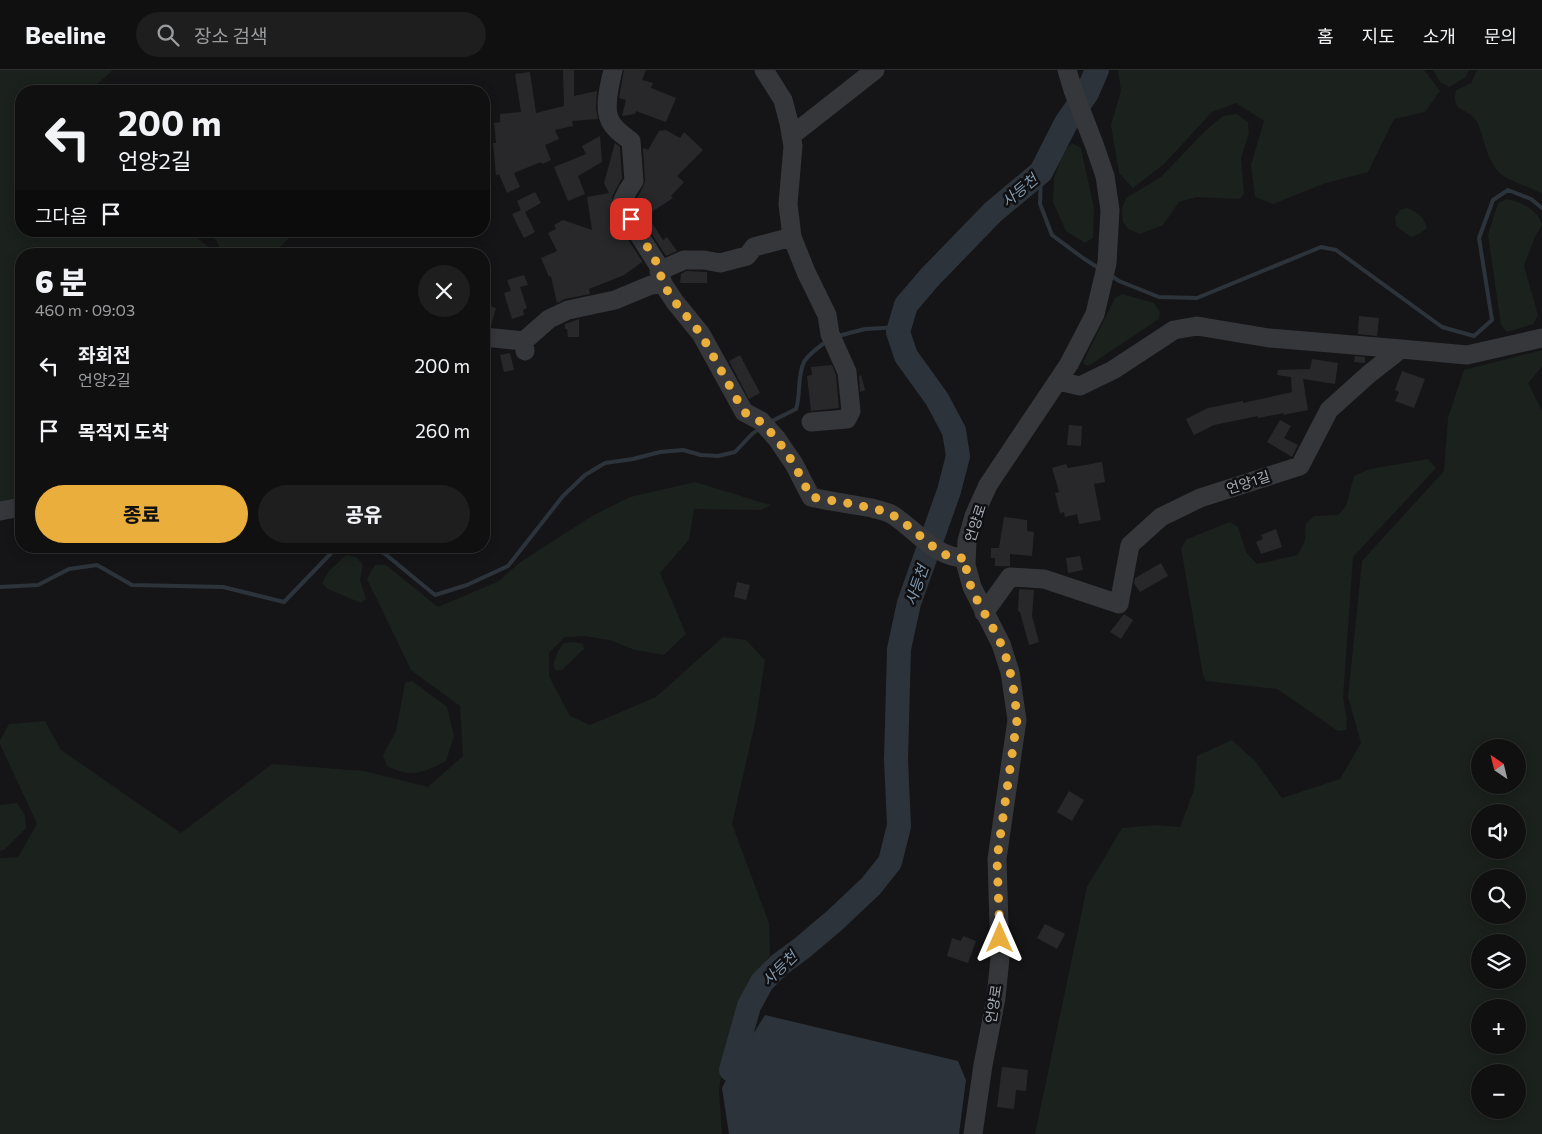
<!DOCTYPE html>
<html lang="ko">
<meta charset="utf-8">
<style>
:root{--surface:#101011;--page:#1e1e1f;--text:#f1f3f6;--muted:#9c9d9f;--line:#303031;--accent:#e9ae3b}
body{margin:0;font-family:Commissioner,"Noto Sans KR",sans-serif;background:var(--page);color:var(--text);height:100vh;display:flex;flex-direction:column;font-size:19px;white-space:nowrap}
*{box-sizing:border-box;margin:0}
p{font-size:16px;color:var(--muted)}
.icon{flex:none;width:28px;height:28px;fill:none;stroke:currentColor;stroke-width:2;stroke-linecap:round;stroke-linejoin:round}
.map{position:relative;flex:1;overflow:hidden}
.side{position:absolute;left:15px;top:178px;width:475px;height:305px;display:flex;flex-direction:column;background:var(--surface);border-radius:20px;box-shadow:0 2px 12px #0003,0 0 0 1px var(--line)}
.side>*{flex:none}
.banner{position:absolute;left:15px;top:15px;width:475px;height:152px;border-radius:20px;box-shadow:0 2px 12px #0003,0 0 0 1px var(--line);background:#101011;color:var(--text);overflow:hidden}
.needle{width:32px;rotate:325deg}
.buttons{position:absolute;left:1471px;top:669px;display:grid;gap:10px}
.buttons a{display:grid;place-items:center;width:55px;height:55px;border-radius:50%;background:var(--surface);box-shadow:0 2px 12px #0003,0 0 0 1px var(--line);font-size:25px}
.pin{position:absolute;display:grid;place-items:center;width:42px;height:42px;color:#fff;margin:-21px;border-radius:10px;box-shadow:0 2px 8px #0006}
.me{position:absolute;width:55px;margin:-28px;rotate:0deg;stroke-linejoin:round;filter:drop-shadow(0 0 4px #0008)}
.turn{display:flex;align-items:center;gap:18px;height:105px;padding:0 20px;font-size:22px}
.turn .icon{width:65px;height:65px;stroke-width:2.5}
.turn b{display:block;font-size:35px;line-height:42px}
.then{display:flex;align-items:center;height:48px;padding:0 20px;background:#0003;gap:10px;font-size:19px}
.round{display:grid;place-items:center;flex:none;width:52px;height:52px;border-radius:26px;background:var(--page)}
.overview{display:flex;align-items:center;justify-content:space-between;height:85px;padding:0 20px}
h1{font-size:30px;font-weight:800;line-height:38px}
.action{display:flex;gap:10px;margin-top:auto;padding:10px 20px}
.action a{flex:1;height:58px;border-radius:30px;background:var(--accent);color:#111;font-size:20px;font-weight:800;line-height:58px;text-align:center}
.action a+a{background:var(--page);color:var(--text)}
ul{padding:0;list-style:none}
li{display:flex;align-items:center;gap:15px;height:65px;padding:0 20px}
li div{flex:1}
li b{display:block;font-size:19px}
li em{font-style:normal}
header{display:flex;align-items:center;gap:30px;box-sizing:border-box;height:70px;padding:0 25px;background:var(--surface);border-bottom:1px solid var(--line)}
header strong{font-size:24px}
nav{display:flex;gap:28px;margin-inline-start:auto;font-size:18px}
.search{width:350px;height:45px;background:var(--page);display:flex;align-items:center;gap:12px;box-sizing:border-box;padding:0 18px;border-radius:28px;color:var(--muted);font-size:19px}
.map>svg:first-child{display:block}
.green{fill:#1b211c;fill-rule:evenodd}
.water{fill:#2c333a}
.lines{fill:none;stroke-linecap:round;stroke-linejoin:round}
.stream{stroke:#2c333a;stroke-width:4}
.river{stroke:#2c333a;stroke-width:24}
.building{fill:#28282a}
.minor{stroke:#36373b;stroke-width:19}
.route{stroke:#e9ae3b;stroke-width:9;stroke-dasharray:0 16.2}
.labels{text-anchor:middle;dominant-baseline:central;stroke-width:5;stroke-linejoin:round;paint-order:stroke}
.street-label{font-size:14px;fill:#a7acb6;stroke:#101012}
.water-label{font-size:15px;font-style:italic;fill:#8099af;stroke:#101012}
</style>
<header>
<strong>Beeline</strong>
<div class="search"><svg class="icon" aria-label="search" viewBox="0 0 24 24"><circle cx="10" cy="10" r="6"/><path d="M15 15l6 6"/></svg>장소 검색</div>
<nav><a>홈</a><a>지도</a><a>소개</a><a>문의</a></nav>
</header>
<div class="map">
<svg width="1542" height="1064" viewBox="0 0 1542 1064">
<rect width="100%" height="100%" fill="#151517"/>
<!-- green -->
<path class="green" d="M 0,0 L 113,0 L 96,15 L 95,21 L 21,21 L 21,161 L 189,161 L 213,181 L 214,184 L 21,184 L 21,427 L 0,431 Z
M 1118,0 L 1424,0 L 1440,21 L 1425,42 L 1394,49 L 1368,102 L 1323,114 L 1273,134 L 1255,127 L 1251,95 L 1264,51 L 1236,33 L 1212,42 L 1164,94 L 1133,118 L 1119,103 L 1111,55 L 1121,21 Z
M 1433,0 L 1469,0 L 1466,7 L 1449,17 L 1440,12 Z
M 1477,0 L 1542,0 L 1542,124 C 1530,116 1512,113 1501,104 C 1486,91 1485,68 1477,52 C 1469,37 1450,44 1456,20 L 1471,13 Z
M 1237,44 L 1248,52 L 1249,63 L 1241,88 L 1244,124 L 1239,129 L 1197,127 L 1179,132 L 1163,155 L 1140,164 L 1128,159 L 1123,152 L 1122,138 L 1126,128 L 1161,107 L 1205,61 L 1223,46 Z
M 1072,73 L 1081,78 L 1094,138 L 1093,168 L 1085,173 L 1066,161 L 1053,132 L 1054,108 L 1064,81 Z
M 1507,129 C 1522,132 1538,140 1542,155 L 1535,167 L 1524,196 L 1538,245 L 1533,254 L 1507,262 L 1501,255 L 1488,165 L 1498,133 Z
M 1407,138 C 1418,142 1423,146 1427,158 L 1419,164 L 1411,167 L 1396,156 L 1395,147 L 1400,140 Z
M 205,161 L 299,161 L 292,165 L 273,184 L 222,184 L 217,171 Z
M 1122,224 L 1154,233 L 1160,242 L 1159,249 L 1090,295 L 1085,295 L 1083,292 L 1115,228 Z
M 1542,280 L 1542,297 L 1528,313 L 1542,341 L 1542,1064 L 1035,1064 L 1087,817 L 1122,758 L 1155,755 L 1180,757 L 1194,720 L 1197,686 L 1232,670 L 1255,691 L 1282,728 L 1340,709 L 1361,673 L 1348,627 L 1362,491 L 1444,401 L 1448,347 L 1464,300 ZM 1480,678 L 1518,678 L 1518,715 L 1480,715 ZM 1480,742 L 1518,742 L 1518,780 L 1480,780 ZM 1480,808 L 1518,808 L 1518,845 L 1480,845 ZM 1480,872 L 1518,872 L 1518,910 L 1480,910 ZM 1480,938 L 1518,938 L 1518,975 L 1480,975 ZM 1480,1002 L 1518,1002 L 1518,1040 L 1480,1040 Z
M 1428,389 L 1436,398 L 1353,487 L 1343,628 L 1347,649 L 1346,660 L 1338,661 L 1277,619 L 1206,611 L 1203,605 L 1181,478 L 1187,469 L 1230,452 L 1238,457 L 1246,482 L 1257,494 L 1298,485 L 1305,470 L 1306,454 L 1314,446 L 1338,445 L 1346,436 L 1354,406 L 1370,399 Z
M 695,412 L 771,435 L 761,440 L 694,439 L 689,470 L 660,503 L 686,564 L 664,585 L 635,580 L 609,570 L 585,566 L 565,567 L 549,583 L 549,606 L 570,646 L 590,655 L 656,627 L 723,567 L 746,570 L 765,590 L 756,649 L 732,754 L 769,853 L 770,885 L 743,929 L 722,999 L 719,1021 L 722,1064 L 0,1064 L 0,788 L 18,787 L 37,754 L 0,674 L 0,670 L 9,654 L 45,651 L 61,680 L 181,763 L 272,694 L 364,701 L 428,717 L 463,686 L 460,636 L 411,600 L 367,509 L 375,495 L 386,495 L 438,537 L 499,511 L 519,493 L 592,446 L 630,427 Z
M 346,485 L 356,487 L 363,495 L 360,510 L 366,529 L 361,533 L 328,519 L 322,513 L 329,501 Z
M 574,572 L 583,574 L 584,579 L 562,600 L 556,601 L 553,595 L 558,581 L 564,573 Z
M 412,611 L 447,637 L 454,666 L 446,691 C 423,703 411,708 387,696 L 383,685 L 396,661 L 405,613 Z
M 17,733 L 25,745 L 26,758 L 4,780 L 0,781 L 0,735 Z"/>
<!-- water -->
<path class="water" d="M 765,945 L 958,991 L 966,1010 L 959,1064 L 729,1064 L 722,1018 L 731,1000 Z"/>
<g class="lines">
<!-- stream -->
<path class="stream" d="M 1041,102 L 1040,134 L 1052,165 L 1083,188 L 1100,199
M 1110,205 L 1119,211 L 1159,227 L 1197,228 L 1321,177 L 1336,180 L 1442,257 L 1474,266 L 1492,250 L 1479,168 L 1493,130 L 1508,120 L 1531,129 L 1542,138
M 838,266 L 865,259 L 900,257
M 770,352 L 796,339 C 801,324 797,306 804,292 C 808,285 820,276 827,271
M 365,476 L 384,483 L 435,525 L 467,515 L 508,496 L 563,426 L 585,405 L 605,393 L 633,389 L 660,382 L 683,380 L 701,385 L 718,386 L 735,382 L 752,364 L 760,358
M 0,517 L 38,515 L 69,499 L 97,495 L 132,515 L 223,517 L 284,532 L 338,476"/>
<!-- river -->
<path class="river" d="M 731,1000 L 749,936 L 762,912 L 779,895 L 802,878 L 835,850 L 871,816 L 890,792 L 899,756 L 896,689 L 899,579 L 909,533 L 949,421 L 958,386 L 954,361 L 937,329 L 906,286 L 898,262 L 906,235 L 930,207 L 993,142 L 1041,102 L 1066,53 L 1087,23 L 1097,0"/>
</g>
<!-- building -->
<path class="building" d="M 563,0 L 574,0 L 574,26 L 597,21 L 596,38 L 598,49 L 572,51 L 573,56 L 555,60 L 559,69 L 545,75 L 551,90 L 542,94 L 541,92 L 514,103 L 520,117 L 507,123 L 499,104 L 496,105 L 493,73 L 496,73 L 494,53 L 500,52 L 500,44 L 521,42 L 515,4 L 530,2 L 536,43 L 564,36 Z
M 624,0 L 646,0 L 642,10 L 653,13 L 651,18 L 676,28 L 666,52 L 636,41 L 635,44 L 622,46 L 626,30 L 619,28 Z
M 666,60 L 680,68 L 684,62 L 703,80 L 677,106 L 684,112 L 671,126 L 673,128 L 647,145 L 663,170 L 667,167 L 677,181 L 666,186 L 644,152 L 635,132 L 643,117 L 645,111 L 643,78 L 648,80 L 659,61 Z
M 600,66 L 602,92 L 578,106 L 585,124 L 568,131 L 554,97 L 586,84 L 582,76 Z
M 615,73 L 620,77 L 622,108 L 612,127 L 612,136 L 624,163 L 647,199 L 642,192 L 624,205 L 589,219 L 590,224 L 565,229 L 557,233 L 551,206 L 549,207 L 541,188 L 557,181 L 548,163 L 556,159 L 554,155 L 563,150 L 592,160 L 587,127 L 609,123 L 604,113 Z
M 535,122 L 541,133 L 525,142 L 535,162 L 524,168 L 512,144 L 521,140 L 517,131 Z
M 686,201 L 707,202 L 707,213 L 680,213 L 681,204 Z
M 524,205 L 528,215 L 520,217 L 527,238 L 523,240 L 524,245 L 512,249 L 504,223 L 511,221 L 507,210 Z
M 484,234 L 496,238 L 491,256 L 484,256 Z
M 1359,246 L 1379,248 L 1377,266 L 1358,264 Z
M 579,249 L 579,267 L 568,267 L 567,259 L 565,259 L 565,254 Z
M 510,283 L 514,300 L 504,302 L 500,285 Z
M 740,285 L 760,323 L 749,329 L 729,291 Z
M 1355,286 L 1365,287 L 1365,293 L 1354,292 Z
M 1312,289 L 1338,293 L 1335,314 L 1303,309 L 1308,340 L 1283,345 L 1284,343 L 1258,348 L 1258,346 L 1214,355 L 1194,365 L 1186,349 L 1208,338 L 1243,331 L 1243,333 L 1292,322 L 1291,307 L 1277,305 L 1278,300 L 1310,299 Z
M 832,295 L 836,305 L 839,338 L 811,341 L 807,306 L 812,305 L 811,297 Z
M 1402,301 L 1425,309 L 1414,338 L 1395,331 L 1399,322 L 1395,320 Z
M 861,305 L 865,320 L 860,322 L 859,306 Z
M 1280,350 L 1291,356 L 1284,368 L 1298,375 L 1292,387 L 1267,372 Z
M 1069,355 L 1082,356 L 1081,376 L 1067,375 Z
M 1102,392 L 1105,412 L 1094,414 L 1101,450 L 1079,454 L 1077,444 L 1065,447 L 1064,442 L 1060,443 L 1055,423 L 1059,422 L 1052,398 L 1066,394 L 1068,398 Z
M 1004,447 L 1027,450 L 1027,461 L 1034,462 L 1032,486 L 1010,484 L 1010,496 L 995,496 L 995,488 L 991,488 L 991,478 L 999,478 Z
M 1276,459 L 1282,477 L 1261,484 L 1256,472 L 1263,469 L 1261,465 Z
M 1080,486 L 1083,500 L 1068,503 L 1066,488 Z
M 1161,493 L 1168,506 L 1140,522 L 1134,513 L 1135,508 Z
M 737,512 L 750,515 L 746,530 L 734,527 Z
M 1019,519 L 1034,520 L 1032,546 L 1039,572 L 1029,575 L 1020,542 L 1018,541 Z
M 1124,544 L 1133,550 L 1121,569 L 1110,562 Z
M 1069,721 L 1084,730 L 1072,751 L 1057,742 Z
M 1045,854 L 1065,864 L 1057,879 L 1037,868 Z
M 963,866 L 976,871 L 968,893 L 947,886 L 952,868 L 961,871 Z
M 1002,997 L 1028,1000 L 1026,1021 L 1016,1020 L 1014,1039 L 997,1037 Z"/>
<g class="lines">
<!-- minor -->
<path class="minor" d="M 613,0 C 610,13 604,35 609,48 C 612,58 623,65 631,71 L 634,111 L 628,120 L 622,132 L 634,157 L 658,195 L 663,214 L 675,232 L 701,264 L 744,342 L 761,351 L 777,369 L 794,394 L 811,427 C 831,432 852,434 872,438 C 878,440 885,441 891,444 C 917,460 934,488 966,488
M 764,0 L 783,30 L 789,53 L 793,76 L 788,134 L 792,167 L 806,202 L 827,245 L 830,264 L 847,302 L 851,341 L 847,349 L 811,352
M 791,66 L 875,0
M 659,201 L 684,190 L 704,190 L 720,193 L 747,186 L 754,177 L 792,167
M 484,267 L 524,271
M 525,281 L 524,271 L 549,249 L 568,240 L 615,230 L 651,215 L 663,214
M 1058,311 L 1080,316 L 1113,300 L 1174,260 L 1197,256 L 1269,268 L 1401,279
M 0,441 L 21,437
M 984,543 L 1010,507 L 1044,509 L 1119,534 L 1130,475 L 1161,447 L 1200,428 L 1300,396 L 1329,340 L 1369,304 L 1401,279 L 1467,285 L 1542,268
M 973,1064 L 983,995 L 996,928 L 1000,888 L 997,789 L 1017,650 L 1010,602 L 1001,574 L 972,517 L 966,495 L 967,471 L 974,446 L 988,415 L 1069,294 L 1095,244 L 1107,193 L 1110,140 L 1105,106 L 1094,74 L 1073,20 L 1067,0"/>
</g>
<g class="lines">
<!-- route -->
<path class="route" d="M 631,149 L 658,195 L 663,214 L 675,232 L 701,264 L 744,342 L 761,352 L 777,369 L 794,394 L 811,427 L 853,434 L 888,442 L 902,451 L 941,483 L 954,488 L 966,488 C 964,519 989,546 1001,574 C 1011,597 1015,624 1017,650 L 997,789 L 1000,868"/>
</g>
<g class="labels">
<!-- street labels -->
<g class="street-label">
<text transform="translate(1248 412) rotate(-18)">언양1길</text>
<text transform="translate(975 453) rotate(-72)">언양로</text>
<text transform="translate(993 934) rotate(-81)">언양로</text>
</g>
<!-- water labels -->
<g class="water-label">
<text transform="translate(1019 120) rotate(-40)">사등천</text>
<text transform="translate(916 515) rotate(-71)">사등천</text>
<text transform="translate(779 898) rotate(-44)">사등천</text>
</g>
</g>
</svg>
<div class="buttons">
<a><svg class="needle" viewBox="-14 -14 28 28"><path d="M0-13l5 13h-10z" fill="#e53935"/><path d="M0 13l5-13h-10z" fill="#9c9d9f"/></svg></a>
<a><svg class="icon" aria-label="sound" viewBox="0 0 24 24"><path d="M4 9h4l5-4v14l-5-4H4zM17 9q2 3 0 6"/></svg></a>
<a><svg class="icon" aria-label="search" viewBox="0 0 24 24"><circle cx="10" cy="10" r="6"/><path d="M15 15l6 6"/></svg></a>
<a><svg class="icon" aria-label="layers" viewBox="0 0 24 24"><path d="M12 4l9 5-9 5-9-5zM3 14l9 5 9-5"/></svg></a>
<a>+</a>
<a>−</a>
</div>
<div class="pin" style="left:631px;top:149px;background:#d93025"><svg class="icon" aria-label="arrive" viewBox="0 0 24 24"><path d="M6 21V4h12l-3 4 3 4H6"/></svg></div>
<svg class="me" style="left:1000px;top:868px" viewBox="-20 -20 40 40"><path d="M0-17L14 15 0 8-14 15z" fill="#e9ae3b" stroke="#fff" stroke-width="4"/></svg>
<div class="banner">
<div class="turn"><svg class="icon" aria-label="left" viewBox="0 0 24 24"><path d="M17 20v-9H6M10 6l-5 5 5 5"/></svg><div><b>200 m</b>언양2길</div></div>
<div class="then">그다음<svg class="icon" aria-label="arrive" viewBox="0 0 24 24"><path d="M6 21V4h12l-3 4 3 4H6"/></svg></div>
</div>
<section class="side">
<div class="overview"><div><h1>6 분</h1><p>460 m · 09:03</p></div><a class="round"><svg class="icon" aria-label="close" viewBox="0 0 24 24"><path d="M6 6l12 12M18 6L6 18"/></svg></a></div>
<ul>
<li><svg class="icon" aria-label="left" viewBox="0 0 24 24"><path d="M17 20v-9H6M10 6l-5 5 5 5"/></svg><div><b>좌회전</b><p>언양2길</p></div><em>200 m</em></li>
<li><svg class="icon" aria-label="arrive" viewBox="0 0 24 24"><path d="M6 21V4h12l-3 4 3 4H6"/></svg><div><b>목적지 도착</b></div><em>260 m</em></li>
</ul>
<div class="action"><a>종료</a><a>공유</a></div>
</section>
</div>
